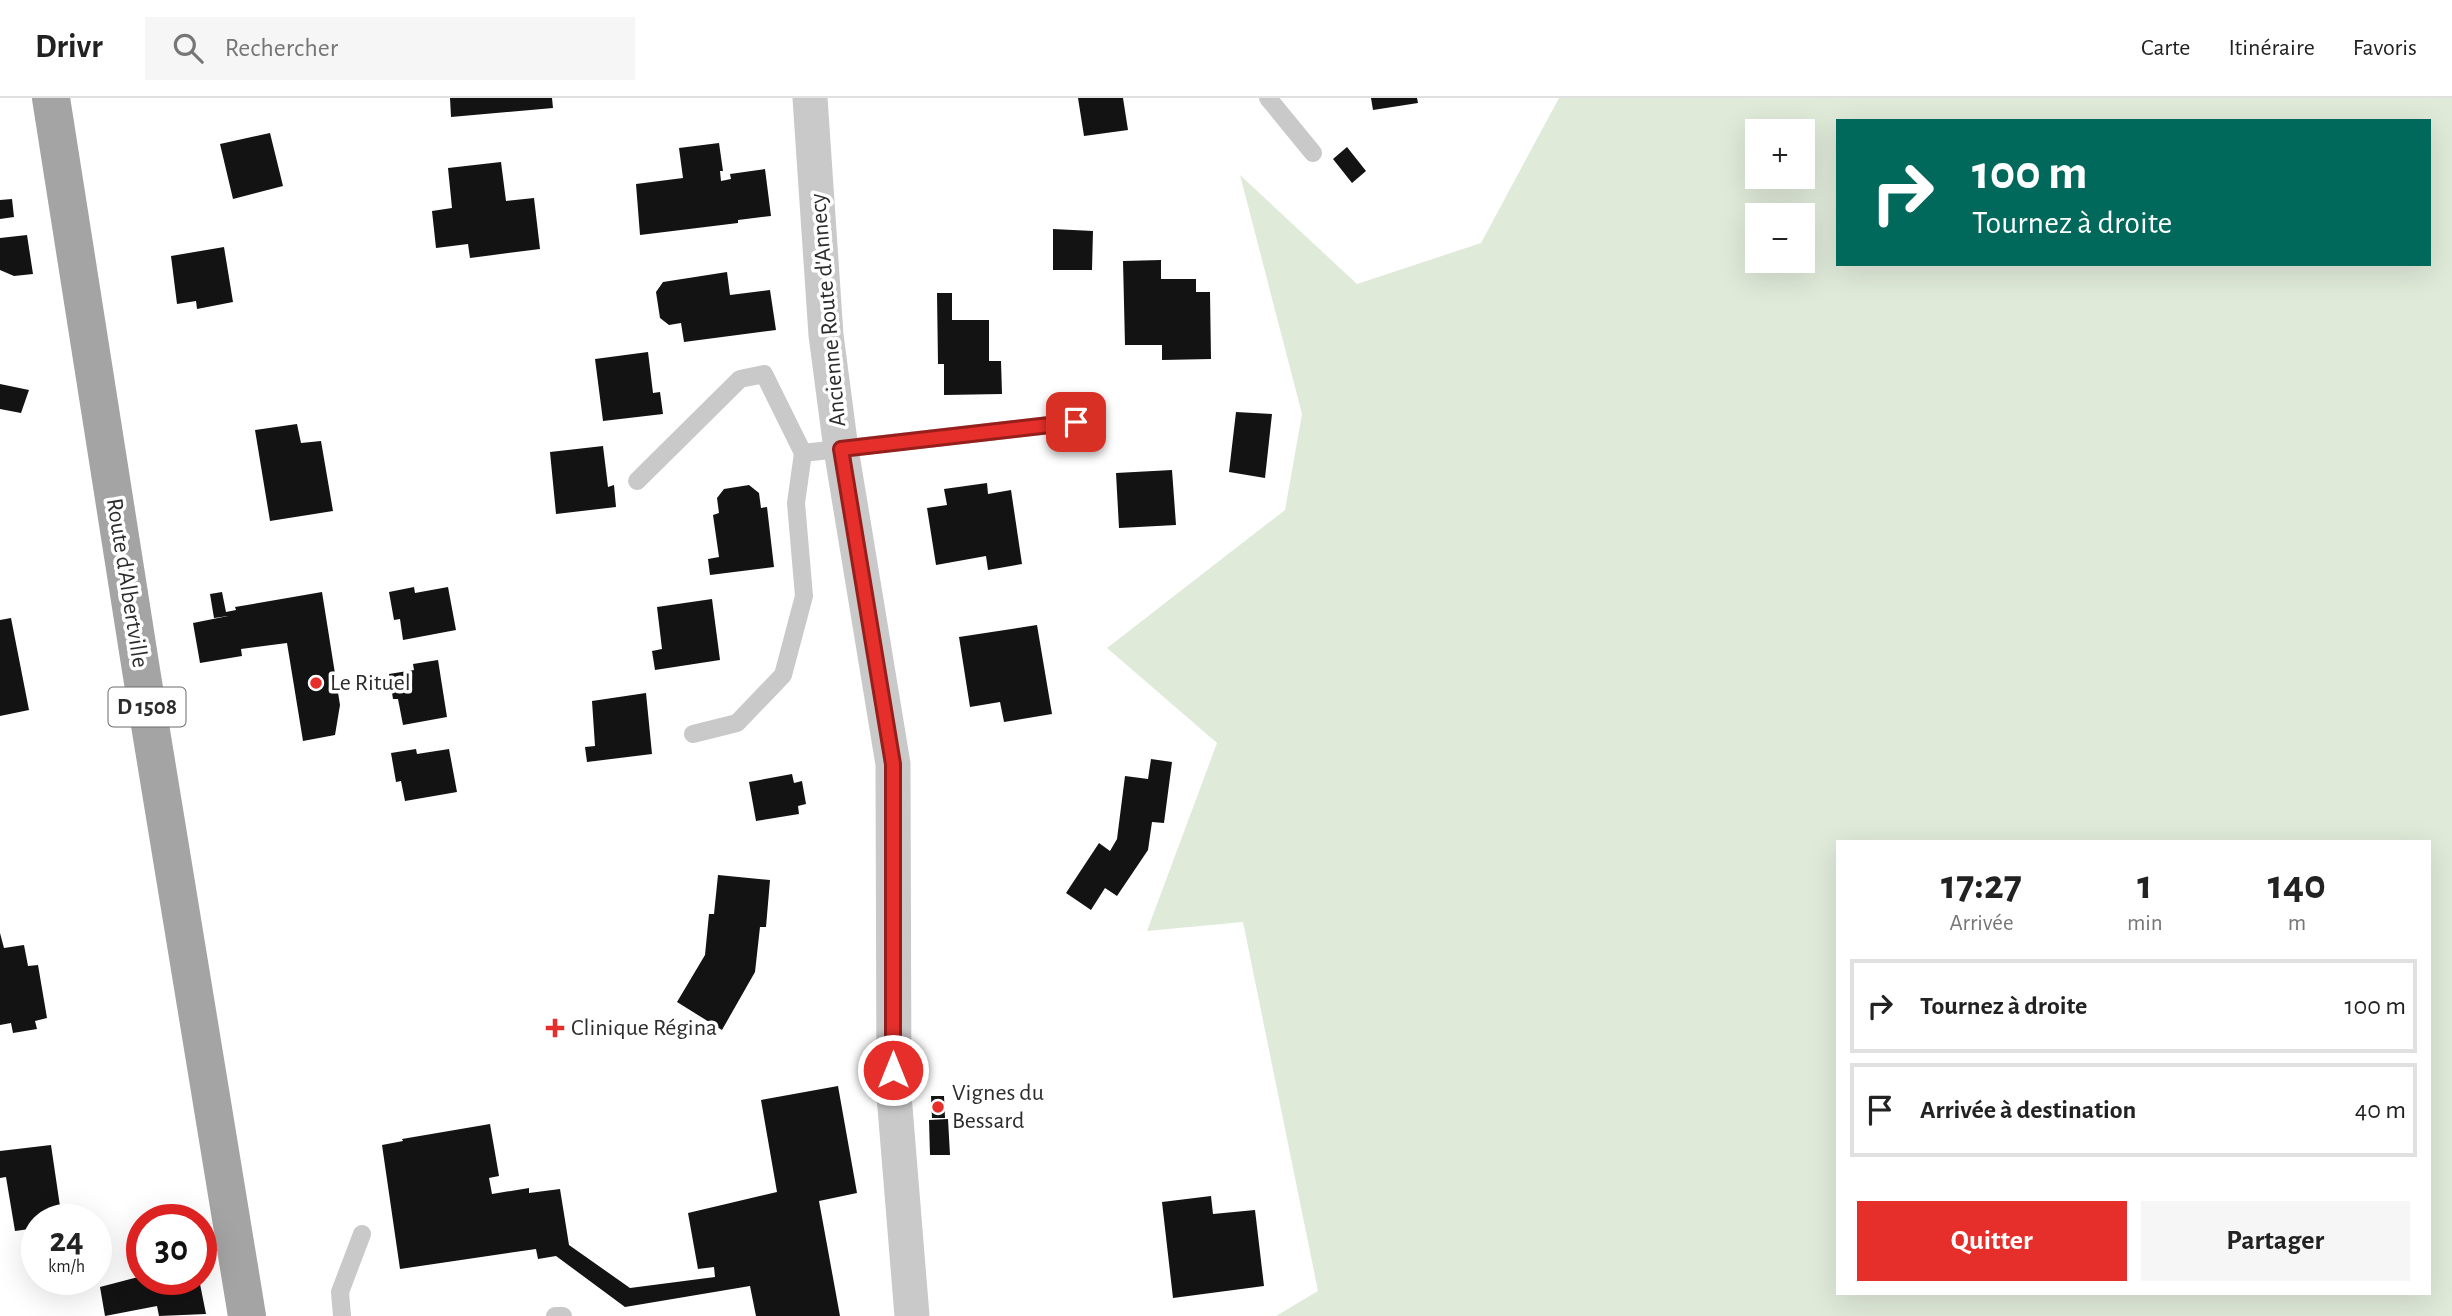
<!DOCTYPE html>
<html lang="fr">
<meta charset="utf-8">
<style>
:root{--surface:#fff;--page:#f6f6f6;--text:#222;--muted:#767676;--line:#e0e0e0;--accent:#e62f2b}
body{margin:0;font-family:"Alegreya Sans",sans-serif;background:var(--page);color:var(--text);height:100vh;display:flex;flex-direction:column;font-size:26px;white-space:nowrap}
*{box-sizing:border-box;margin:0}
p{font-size:23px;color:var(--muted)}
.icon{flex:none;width:38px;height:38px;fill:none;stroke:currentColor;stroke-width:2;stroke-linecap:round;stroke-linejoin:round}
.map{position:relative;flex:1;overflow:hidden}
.panel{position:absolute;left:1836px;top:742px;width:595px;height:455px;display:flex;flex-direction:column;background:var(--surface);border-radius:0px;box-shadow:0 7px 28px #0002}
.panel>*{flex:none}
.hud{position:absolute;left:1836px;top:21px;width:595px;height:147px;border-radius:0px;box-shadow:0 7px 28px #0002;background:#00695c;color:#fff;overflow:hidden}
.controls{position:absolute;left:1745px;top:21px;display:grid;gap:14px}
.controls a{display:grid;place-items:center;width:70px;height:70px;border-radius:0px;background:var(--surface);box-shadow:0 7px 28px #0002;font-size:35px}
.speed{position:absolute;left:21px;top:1106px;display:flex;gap:14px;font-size:35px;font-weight:700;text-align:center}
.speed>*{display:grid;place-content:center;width:91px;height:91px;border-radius:50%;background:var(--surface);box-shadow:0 7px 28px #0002;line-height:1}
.speed small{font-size:18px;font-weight:400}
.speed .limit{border:10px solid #d22;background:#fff;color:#111}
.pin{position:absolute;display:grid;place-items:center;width:60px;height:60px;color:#fff;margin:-30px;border-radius:14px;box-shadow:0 4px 10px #0006}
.me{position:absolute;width:77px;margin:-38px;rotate:0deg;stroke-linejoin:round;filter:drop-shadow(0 0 5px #0008)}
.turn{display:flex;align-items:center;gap:24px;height:147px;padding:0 21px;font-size:32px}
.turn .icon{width:91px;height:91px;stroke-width:2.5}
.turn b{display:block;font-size:49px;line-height:60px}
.eta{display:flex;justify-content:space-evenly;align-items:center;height:119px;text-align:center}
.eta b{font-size:42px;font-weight:600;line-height:49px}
.primary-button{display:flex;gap:14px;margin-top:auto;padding:14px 21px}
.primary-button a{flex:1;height:80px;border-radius:0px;background:var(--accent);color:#fff;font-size:28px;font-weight:600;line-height:80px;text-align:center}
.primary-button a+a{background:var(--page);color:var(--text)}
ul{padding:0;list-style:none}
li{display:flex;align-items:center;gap:21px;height:94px;margin:0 14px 10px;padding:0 7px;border:4px solid var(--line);border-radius:0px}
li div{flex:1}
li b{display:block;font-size:26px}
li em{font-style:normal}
header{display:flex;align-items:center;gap:42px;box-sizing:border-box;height:98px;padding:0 35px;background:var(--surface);border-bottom:2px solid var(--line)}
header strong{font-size:33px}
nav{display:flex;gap:38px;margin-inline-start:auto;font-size:24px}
.search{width:490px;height:63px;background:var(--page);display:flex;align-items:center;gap:18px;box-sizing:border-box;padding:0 24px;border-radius:0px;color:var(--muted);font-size:26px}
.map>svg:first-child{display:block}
.green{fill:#e0ead9;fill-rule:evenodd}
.building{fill:#131313}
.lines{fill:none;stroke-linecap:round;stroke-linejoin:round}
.service{stroke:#c9c9c9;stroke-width:18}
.minor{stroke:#c9c9c9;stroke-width:35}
.primary{stroke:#a4a4a4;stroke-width:38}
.route-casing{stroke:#961f1c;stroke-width:18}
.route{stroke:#e62f2b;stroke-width:12}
.poi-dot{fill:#e62f2b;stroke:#fff;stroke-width:2.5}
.labels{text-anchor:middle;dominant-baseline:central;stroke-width:7;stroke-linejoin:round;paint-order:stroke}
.shield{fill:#fff;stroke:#6b6b6b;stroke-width:2}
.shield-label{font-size:23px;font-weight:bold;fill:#2c2c2c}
.street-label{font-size:24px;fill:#2c2c2c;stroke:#fff}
.poi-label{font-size:24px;fill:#2c2c2c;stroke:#fff;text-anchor:start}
</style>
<header>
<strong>Drivr</strong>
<div class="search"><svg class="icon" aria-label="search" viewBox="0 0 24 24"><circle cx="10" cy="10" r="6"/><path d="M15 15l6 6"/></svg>Rechercher</div>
<nav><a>Carte</a><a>Itinéraire</a><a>Favoris</a></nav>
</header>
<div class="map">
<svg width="2452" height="1218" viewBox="0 0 2452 1218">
<rect width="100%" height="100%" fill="#fff"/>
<!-- green -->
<path class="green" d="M 1559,0 L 2452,0 L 2452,1218 L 1276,1218 L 1318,1193 L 1243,824 L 1147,833 L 1217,645 L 1107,550 L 1285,412 L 1302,316 L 1240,77 L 1357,186 L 1481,145 ZM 1838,23 L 2429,23 L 2429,166 L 1838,166 ZM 1757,33 L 1802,33 L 1802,79 L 1757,79 ZM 1757,117 L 1802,117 L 1802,163 L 1757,163 ZM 1838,744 L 2429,744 L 2429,1195 L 1838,1195 Z"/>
<!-- building -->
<path class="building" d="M 450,0 L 552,0 L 553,10 L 451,19 Z
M 1078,0 L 1123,0 L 1128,32 L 1084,38 Z
M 1371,0 L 1417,0 L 1418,5 L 1373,12 Z
M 270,35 L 283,88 L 233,101 L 220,46 Z
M 719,45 L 723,73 L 720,73 L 721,83 L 731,81 L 730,76 L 765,71 L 771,118 L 738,122 L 738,125 L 640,137 L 636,86 L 683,80 L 679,50 Z
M 1347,49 L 1366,73 L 1352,85 L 1333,61 Z
M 501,64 L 506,103 L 534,100 L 540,151 L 470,160 L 468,146 L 436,150 L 432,113 L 452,110 L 448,70 Z
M 12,101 L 14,119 L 0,121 L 0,102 Z
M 1053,131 L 1093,133 L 1092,172 L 1053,172 Z
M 27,137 L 33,176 L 14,178 L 0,172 L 0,140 Z
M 224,149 L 233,204 L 197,211 L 196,203 L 177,206 L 171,158 Z
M 1161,162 L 1161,181 L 1196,181 L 1196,194 L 1210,194 L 1211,261 L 1162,262 L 1162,247 L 1125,247 L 1123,163 Z
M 727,174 L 730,197 L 770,192 L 776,232 L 684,244 L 681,225 L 669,227 L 660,220 L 656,194 L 663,184 Z
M 937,195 L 952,195 L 952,222 L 989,222 L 989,263 L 1001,263 L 1002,296 L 944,297 L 944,266 L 938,266 Z
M 648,254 L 653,295 L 660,294 L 663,316 L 603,323 L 595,261 Z
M 0,286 L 29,292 L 21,315 L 0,311 Z
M 1236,314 L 1272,316 L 1265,380 L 1229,374 Z
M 297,326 L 301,345 L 321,343 L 333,413 L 270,423 L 255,332 Z
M 603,348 L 608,389 L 614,387 L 616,409 L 556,416 L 550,354 Z
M 1172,372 L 1176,427 L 1119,430 L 1116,375 Z
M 987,385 L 988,396 L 1011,392 L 1022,466 L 988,472 L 986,458 L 936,467 L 927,410 L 947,407 L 944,391 Z
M 749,387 L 759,395 L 761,410 L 767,409 L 774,469 L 710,477 L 708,461 L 719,459 L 713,417 L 719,415 L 717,400 L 724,391 Z
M 414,489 L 415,495 L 448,489 L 456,532 L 403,542 L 400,521 L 394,522 L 389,494 Z
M 222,494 L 226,514 L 236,512 L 235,509 L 322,494 L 340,607 L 335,637 L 303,643 L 287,545 L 241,551 L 242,558 L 200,565 L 193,525 L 228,518 L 214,520 L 210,496 Z
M 712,501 L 720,562 L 655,572 L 652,553 L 662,551 L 657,509 Z
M 11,520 L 29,612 L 0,618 L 0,522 Z
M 1037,527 L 1052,616 L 1004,624 L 1000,604 L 970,609 L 959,539 Z
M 438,562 L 447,619 L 403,627 L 398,601 L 393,601 L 389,576 L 414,572 L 413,566 Z
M 646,595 L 652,656 L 587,664 L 585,649 L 595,648 L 592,603 Z
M 416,651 L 417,656 L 449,651 L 457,694 L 405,703 L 401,683 L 396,684 L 391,655 Z
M 1151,661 L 1172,664 L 1164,725 L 1152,724 L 1148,752 L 1117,798 L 1105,790 L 1091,812 L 1066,795 L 1099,745 L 1110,753 L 1117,741 L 1125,678 L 1148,681 Z
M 792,676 L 794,685 L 802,683 L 806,706 L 798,708 L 799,716 L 756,723 L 749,684 Z
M 718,777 L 770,782 L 766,829 L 760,829 L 755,874 L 722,932 L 677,904 L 705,857 L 709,816 L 714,816 Z
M 0,835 L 4,850 L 24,847 L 28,868 L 38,867 L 47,920 L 35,923 L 37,931 L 13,935 L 11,925 L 0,927 Z
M 838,988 L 857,1095 L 819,1103 L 840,1218 L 756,1218 L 750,1188 L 625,1209 L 556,1158 L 538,1161 L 536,1151 L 400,1171 L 382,1047 L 403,1043 L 402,1041 L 490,1026 L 499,1078 L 489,1080 L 492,1096 L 529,1090 L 529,1095 L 560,1091 L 569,1147 L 630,1190 L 715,1179 L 714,1169 L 698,1171 L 688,1115 L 777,1094 L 761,1002 Z
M 931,998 L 944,998 L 945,1020 L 932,1020 Z
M 948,1021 L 950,1057 L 930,1057 L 929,1022 Z
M 51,1047 L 62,1122 L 37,1122 L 37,1130 L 15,1133 L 6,1079 L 0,1080 L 0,1053 Z
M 1211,1098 L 1213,1116 L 1255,1112 L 1264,1188 L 1173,1200 L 1162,1104 Z
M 142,1178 L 142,1181 L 199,1181 L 206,1216 L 159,1218 L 157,1208 L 105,1218 L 100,1189 Z"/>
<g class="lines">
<!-- service -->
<path class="service" d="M 1268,0 L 1313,55
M 637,383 L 740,281 L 764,276 L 803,355
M 693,636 L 737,625 L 783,577 L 804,498 L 796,405 L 803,355 L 1076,324
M 342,1218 L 340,1194 L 362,1136
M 555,1218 L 563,1218"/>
<!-- minor -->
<path class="minor" d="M 810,0 L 826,237 L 841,351 L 893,666 L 894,997 L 912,1218"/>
<!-- primary -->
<path class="primary" d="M 51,0 L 141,572 L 247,1218"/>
</g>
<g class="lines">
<defs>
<path id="route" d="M 893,972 L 893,666 L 841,351 L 1076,324"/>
</defs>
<!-- route casing -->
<use href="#route" class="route-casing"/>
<!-- route -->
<use href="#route" class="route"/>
</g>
<!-- markers -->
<g class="poi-dot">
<circle cx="316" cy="585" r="7"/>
<path d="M551.5 919.5h7v7h7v7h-7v7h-7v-7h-7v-7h7z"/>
<circle cx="938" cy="1009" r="7"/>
</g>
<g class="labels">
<!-- shield labels -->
<rect class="shield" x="108.5" y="589.5" width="77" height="39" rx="5"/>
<g class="shield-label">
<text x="147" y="609">D 1508</text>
</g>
<!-- street labels -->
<g class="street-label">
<text transform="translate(828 212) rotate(-95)">Ancienne Route d'Annecy</text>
<text transform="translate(127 485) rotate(81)">Route d'Albertville</text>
</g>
<!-- poi labels -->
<g class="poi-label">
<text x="330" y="585">Le Rituel</text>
<text x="571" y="930">Clinique Régina</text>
<text x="952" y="995">Vignes du<tspan x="952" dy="28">Bessard</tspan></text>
</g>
</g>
</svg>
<div class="controls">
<a>+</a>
<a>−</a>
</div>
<div class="speed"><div>24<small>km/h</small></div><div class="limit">30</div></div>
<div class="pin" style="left:1076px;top:324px;background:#d93025"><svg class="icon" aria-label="arrive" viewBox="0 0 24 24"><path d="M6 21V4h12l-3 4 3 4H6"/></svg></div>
<svg class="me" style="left:893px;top:972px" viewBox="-20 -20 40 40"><circle r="17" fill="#e62f2b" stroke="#fff" stroke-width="3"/><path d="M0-11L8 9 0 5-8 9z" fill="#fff"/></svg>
<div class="hud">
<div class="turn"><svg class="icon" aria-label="right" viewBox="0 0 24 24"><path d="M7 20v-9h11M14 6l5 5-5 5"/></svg><div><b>100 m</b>Tournez à droite</div></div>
</div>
<section class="panel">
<div class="eta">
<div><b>17:27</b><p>Arrivée</p></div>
<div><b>1</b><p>min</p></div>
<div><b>140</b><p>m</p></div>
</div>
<ul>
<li><svg class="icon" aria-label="right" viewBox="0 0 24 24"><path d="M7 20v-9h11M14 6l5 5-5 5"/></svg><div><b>Tournez à droite</b></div><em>100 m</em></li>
<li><svg class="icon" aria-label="arrive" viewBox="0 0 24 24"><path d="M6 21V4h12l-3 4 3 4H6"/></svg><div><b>Arrivée à destination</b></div><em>40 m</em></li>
</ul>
<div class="primary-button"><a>Quitter</a><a>Partager</a></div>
</section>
</div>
